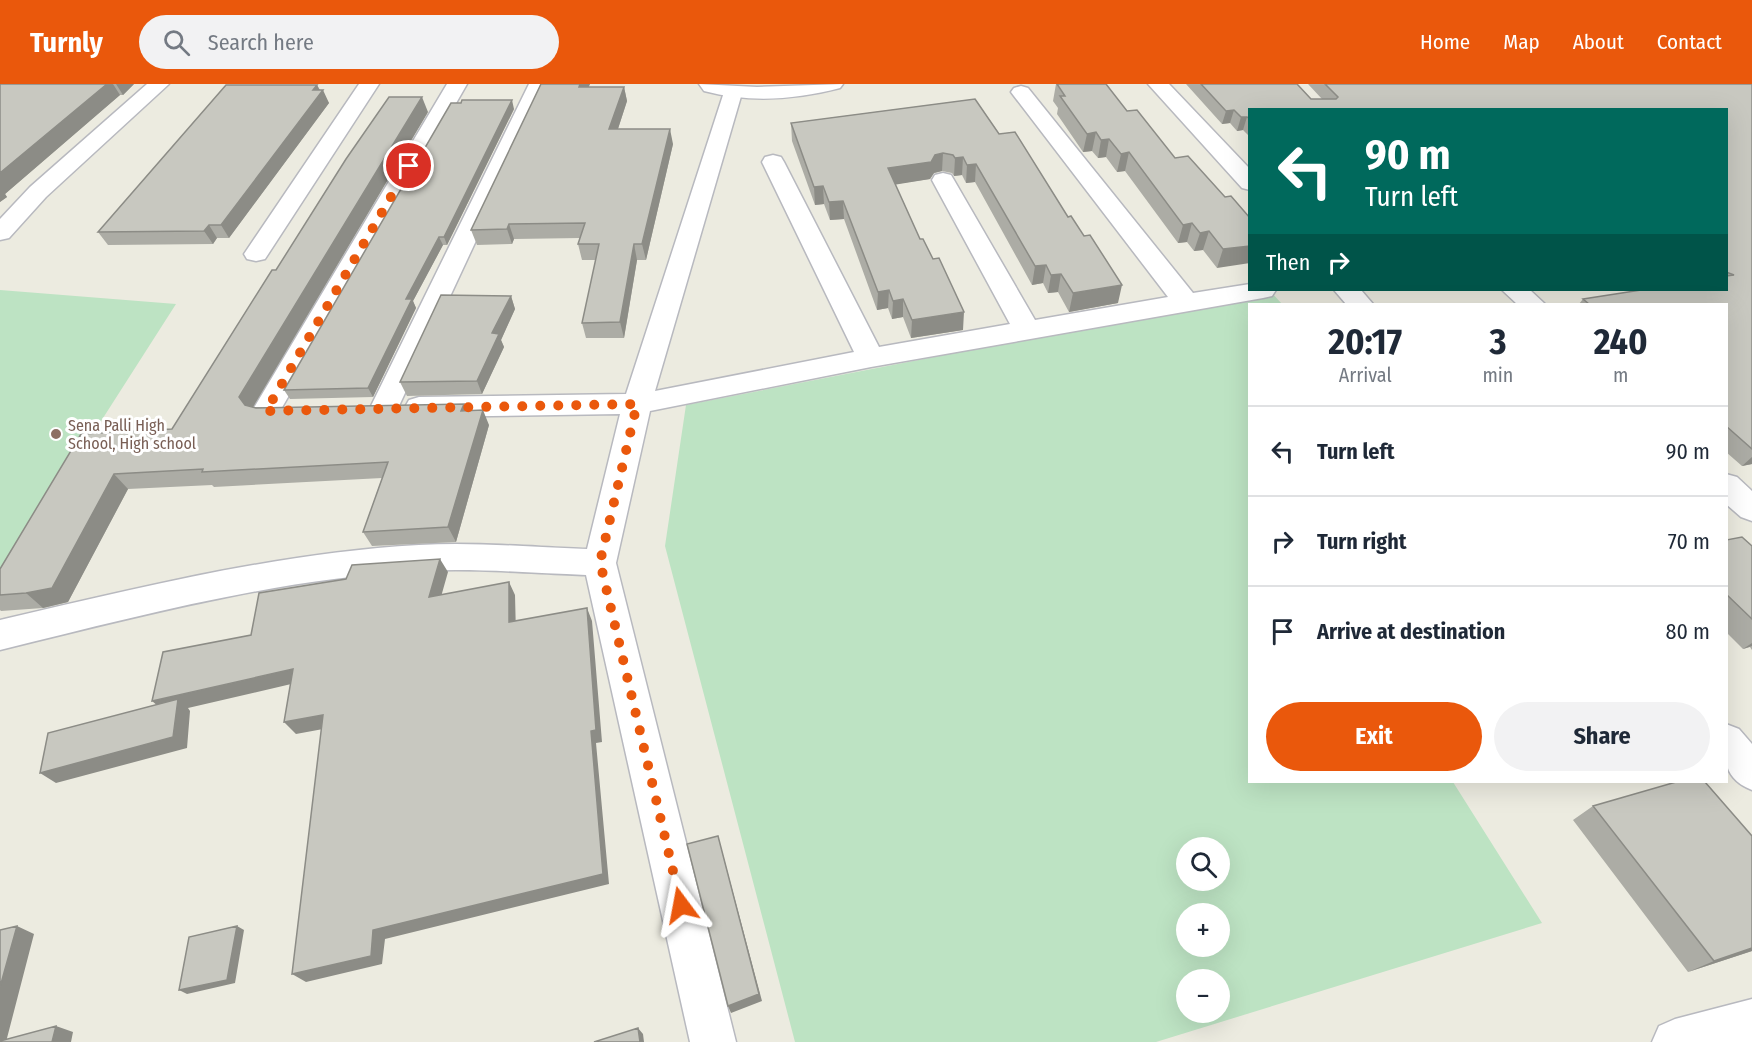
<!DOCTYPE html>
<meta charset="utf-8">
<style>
:root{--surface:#fff;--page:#f2f2f3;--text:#1f2937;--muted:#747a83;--line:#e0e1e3;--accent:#ea580c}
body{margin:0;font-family:"Fira Sans Condensed",sans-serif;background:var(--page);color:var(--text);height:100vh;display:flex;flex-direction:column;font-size:22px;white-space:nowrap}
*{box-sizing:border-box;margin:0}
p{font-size:20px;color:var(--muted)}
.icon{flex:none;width:33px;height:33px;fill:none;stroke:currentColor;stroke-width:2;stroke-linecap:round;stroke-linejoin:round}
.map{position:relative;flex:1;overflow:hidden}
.side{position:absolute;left:1248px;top:219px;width:480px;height:480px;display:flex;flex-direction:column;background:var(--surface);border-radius:0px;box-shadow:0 6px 24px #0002}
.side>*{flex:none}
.banner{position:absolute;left:1248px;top:24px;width:480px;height:183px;border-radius:0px;box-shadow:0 6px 24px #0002;background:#00695c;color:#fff;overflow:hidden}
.tools{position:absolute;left:1176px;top:753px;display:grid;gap:12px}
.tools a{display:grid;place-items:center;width:54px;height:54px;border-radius:50%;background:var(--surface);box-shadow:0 6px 24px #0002;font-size:30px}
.pin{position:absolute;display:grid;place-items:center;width:51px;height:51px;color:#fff;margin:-26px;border:3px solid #fff;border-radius:50%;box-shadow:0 2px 6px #0007}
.me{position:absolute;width:66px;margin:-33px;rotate:347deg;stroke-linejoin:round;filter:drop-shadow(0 0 4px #0008)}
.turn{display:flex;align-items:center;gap:21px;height:126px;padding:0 18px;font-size:27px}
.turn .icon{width:78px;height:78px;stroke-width:2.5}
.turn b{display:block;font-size:42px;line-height:51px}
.then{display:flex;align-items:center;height:57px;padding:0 18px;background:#0003;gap:12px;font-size:22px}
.eta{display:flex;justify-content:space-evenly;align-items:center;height:102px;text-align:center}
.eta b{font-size:36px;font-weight:700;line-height:42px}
.button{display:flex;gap:12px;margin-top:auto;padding:12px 18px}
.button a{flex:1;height:69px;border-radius:36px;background:var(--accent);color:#fff;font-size:24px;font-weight:700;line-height:69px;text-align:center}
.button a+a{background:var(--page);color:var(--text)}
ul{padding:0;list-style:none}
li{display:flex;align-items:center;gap:18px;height:90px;padding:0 18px;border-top:2px solid var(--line)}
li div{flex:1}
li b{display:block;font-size:22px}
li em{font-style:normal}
header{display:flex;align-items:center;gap:36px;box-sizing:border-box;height:84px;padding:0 30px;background:var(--accent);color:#fff}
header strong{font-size:28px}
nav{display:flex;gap:33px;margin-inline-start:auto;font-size:21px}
.search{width:420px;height:54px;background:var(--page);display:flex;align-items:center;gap:15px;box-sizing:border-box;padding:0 21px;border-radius:33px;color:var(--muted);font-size:22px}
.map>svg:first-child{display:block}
.green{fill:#bde3c3;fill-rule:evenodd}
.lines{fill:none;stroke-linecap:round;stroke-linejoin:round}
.minor-casing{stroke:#b8b9bf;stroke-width:3}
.tertiary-casing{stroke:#b8b9bf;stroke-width:3}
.minor{fill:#fff;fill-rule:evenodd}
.tertiary{fill:#fff;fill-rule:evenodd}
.wall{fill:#acaca5}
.shaded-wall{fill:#8c8c86}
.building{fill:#c8c8c0;stroke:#8c8c86;stroke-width:1.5}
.route{stroke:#ea580c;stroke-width:10;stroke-dasharray:0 18}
.education-dot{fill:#8d6e63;stroke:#fff;stroke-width:2}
.labels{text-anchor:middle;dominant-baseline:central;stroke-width:6;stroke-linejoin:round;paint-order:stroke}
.education-label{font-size:16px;fill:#785e54;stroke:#fff;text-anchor:start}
</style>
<header>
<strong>Turnly</strong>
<div class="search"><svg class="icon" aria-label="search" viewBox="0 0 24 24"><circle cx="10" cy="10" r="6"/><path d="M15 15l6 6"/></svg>Search here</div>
<nav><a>Home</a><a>Map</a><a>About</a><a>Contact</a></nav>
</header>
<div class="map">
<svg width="1752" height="958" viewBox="0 0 1752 958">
<rect width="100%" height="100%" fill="#ecebe0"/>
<!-- green -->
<path class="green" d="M 0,206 L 176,220 L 0,495 Z
M 1271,208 L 1282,220 L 1250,220 L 1250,698 L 1453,698 L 1542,839 L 1156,958 L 795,958 L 665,462 L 686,321 ZM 1186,764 L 1220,764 L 1220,796 L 1186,796 ZM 1186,830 L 1220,830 L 1220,862 L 1186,862 ZM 1186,896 L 1220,896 L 1220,928 L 1186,928 Z"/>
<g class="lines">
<defs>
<path id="minor" d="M 147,0 L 169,0 L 46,113 L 9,154 L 0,156 L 0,135 L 30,103 Z
M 359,0 L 379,0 L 265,175 L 256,177 L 247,175 L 244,170 Z
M 447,0 L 467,0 L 276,334 L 266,337 L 256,334 L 252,327 Z
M 529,0 L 549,0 L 398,324 L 394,331 L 384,334 L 374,331 L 370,324 Z
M 1148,0 L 1169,0 L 1250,85 L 1250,106 L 1242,104 Z
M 1021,2 L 1028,4 L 1193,209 L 1250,200 L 1250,206 L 1276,206 L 1272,212 L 1263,214 L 871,283 L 650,327 L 616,479 L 736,958 L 690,958 L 586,491 C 530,489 474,484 419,487 C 276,495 138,532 0,566 L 0,536 C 138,504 277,469 419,461 C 475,458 531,463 587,465 L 620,330 L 419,333 L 409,330 L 405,323 L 409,316 L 419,313 L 626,310 L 725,5 L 739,5 L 742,9 L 655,307 L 854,268 L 762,78 L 765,73 L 773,71 L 781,73 L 784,78 L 879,263 L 1010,240 L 932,96 L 935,91 L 943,89 L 951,91 L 954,96 L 1035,236 L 1168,213 L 1014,12 L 1011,8 L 1014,4 Z
M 1334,206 L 1361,206 L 1373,220 L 1346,220 Z
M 1502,206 L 1530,206 L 1545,220 L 1517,220 Z
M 1726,390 L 1737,393 L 1752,407 L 1752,437 L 1741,433 L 1726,420 Z
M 1726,640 L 1739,645 L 1752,660 L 1752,706 C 1719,693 1726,670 1726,640 Z
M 1752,915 L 1752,958 L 1652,958 L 1659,942 L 1675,935 Z"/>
<path id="tertiary" d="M 699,0 L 757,3 L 843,0 L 840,4 C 794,16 750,19 704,7 Z"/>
</defs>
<!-- minor casing -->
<use href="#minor" class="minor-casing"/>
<!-- tertiary casing -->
<use href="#tertiary" class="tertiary-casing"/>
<!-- minor -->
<use href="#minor" class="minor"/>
<!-- tertiary -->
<use href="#tertiary" class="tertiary"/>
</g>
<!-- wall -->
<path class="wall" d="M 0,0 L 134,0 L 123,11 L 120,11 L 5,110 L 7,113 L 0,118 Z
M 541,0 L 590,0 L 588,3 L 624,3 L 627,17 L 618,45 L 673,60 L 646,176 L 637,176 L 624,254 L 586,254 L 582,239 L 596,176 L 582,176 L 578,160 L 580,154 L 514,155 L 512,160 L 477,161 L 471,146 Z
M 1056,0 L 1106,0 L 1127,27 L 1175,74 L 1225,113 L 1250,134 L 1217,184 L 1203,166 L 1194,167 L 1187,158 L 1178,159 L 1125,87 L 1117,88 L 1106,73 L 1098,74 L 1092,67 L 1083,68 L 1057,30 L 1058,24 L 1053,17 Z
M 1186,0 L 1297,0 L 1311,15 L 1322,15 L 1308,0 L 1752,0 L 1752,380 L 1742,382 L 1726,368 L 1726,220 L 1579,220 L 1583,215 L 1726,206 L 1726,26 L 1250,26 L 1250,53 L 1243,46 L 1237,47 L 1230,39 L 1222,40 Z
M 317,1 L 320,6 L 329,19 L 229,154 L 217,154 L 213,160 L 108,161 L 98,148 Z
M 975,15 L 1118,219 L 1069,228 L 1058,208 L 1048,209 L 1043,199 L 1032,201 L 975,98 L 966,99 L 962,91 L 954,92 L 952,89 L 942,87 L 934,89 L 930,95 L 895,100 L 920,155 L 963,246 L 911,254 L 903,233 L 892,235 L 888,224 L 877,226 L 844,135 L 830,136 L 824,120 L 815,121 L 792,57 L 791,39 Z
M 461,19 L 514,25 L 447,161 L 443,161 L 413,217 L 416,224 L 373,313 L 290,315 L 284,306 Z
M 428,28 L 253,323 L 467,327 L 489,341 L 456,458 L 372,462 L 363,448 L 382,394 L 214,403 L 212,401 L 128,405 L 68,518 L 43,524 L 1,527 L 0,526 L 0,485 L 81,350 L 172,345 L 276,186 Z
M 511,212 L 515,225 L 501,256 L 504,263 L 482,310 L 407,312 L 400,298 Z
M 1726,456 L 1752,462 L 1752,566 L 1750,563 L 1743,565 L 1726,548 Z
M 1593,722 L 1752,752 L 1752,867 L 1688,888 L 1573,736 Z"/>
<!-- shaded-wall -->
<path class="shaded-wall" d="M 107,0 L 113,0 L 120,11 L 5,110 L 7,113 L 0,118 L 0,89 Z
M 116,0 L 134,0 L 123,11 Z
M 580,0 L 590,0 L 582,18 L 579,3 Z
M 317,1 L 321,9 L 323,6 L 329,19 L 229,154 L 221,141 Z
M 624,3 L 627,17 L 613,60 L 609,45 Z
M 422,13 L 428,28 L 250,328 L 239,313 Z
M 512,16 L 514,25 L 447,161 L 444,153 Z
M 1234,26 L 1230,39 L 1222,40 L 1226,27 Z
M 1241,33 L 1247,33 L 1243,46 L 1237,47 Z
M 670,45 L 673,60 L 646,176 L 642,160 Z
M 1096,48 L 1092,67 L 1083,68 L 1087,50 Z
M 1109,55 L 1106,73 L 1098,74 L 1101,56 Z
M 1129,68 L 1125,87 L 1117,88 L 1121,70 Z
M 943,69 L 942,87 L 934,89 L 930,95 L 887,102 L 888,84 Z
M 963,73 L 962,91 L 954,92 L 955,74 Z
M 976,80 L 975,98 L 966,99 L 967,81 Z
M 823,102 L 824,120 L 815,121 L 814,103 Z
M 843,117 L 844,135 L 830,136 L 829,118 Z
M 1192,139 L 1187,158 L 1178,159 L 1183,141 Z
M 509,140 L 514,155 L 512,160 L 507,145 Z
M 209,141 L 217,154 L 213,160 L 204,147 Z
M 1209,147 L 1203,166 L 1194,167 L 1200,149 Z
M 439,153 L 443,161 L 413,217 L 416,224 L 373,313 L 368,304 L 406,215 Z
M 634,160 L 637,176 L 624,254 L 620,238 Z
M 1250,162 L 1250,179 L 1217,184 L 1223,165 Z
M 1046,181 L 1043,199 L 1032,201 L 1035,182 Z
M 1061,190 L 1058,208 L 1048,209 L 1051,191 Z
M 1122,201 L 1118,219 L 1069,228 L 1073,209 Z
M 889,206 L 888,224 L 877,226 L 878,208 Z
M 511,212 L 515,225 L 501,256 L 504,263 L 482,310 L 477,297 L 492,249 Z
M 903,215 L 903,233 L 892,235 L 893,217 Z
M 964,228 L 963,246 L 911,254 L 912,236 Z
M 464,320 L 471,335 L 461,327 Z
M 483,326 L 489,341 L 456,458 L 448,443 Z
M 1752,373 L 1752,380 L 1742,382 Z
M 114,390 L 128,405 L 68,518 L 43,524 L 26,509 Z
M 440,475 L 448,488 L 437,527 L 429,513 Z
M 509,498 L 515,511 L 516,551 L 509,538 Z
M 587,524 L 592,537 L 602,658 L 596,659 L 609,800 L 385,855 L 382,880 L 306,898 L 292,890 L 373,846 L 591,647 Z
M 1752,559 L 1752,562 L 1743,565 Z
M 293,585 L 304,597 L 188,624 L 190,627 L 187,664 L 56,699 L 40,689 L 166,629 L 152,617 Z
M 323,631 L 334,643 L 296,650 L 284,638 Z
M 718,752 L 762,917 L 731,929 L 728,922 Z
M 17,842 L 34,850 L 6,958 L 0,958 L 0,903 Z
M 237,842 L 244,846 L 235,899 L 187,910 L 179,906 Z
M 1752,864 L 1752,867 L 1688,888 L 1714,877 Z
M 56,942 L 73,948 L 71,958 L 52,958 Z
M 638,944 L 643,950 L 644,958 L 640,958 Z"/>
<!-- building -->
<path class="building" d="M 0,0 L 107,0 L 0,89 Z
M 541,0 L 580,0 L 579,3 L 624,3 L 609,45 L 670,45 L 642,160 L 634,160 L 620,238 L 582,239 L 599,160 L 578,160 L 585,139 L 509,140 L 507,145 L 471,146 Z
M 1057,0 L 1106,0 L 1127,27 L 1137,26 L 1175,74 L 1188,72 L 1225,113 L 1231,112 L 1250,134 L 1250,162 L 1223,165 L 1209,147 L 1200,149 L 1192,139 L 1183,141 L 1129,68 L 1121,70 L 1109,55 L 1101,56 L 1096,48 L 1087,50 L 1060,12 L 1065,12 Z
M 1201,0 L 1297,0 L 1311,15 L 1336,15 L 1338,13 L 1325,0 L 1752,0 L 1752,365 L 1726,342 L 1726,220 L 1589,220 L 1583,215 L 1641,206 L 1726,206 L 1726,192 L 1734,191 L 1726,188 L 1726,26 L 1250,26 L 1250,35 L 1247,33 L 1241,33 L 1234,26 L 1226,27 Z
M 226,1 L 317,1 L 313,6 L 323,6 L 221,141 L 209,141 L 204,147 L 98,148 Z
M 389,13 L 422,13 L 239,313 L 245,321 L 256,324 L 464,320 L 461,327 L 483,326 L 448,443 L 363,448 L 388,378 L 202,388 L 203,385 L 114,390 L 52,504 L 26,509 L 0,511 L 0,485 L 81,350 L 172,345 L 272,186 L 276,186 L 346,75 Z
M 975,15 L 999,50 L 1015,48 L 1068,133 L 1071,132 L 1084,152 L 1090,151 L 1122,201 L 1073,209 L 1061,190 L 1051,191 L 1046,181 L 1035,182 L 976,80 L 967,81 L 963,73 L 955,74 L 953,71 L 943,69 L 935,71 L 931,78 L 888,84 L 920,155 L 923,155 L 933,175 L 939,174 L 964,228 L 912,236 L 903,215 L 893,217 L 889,206 L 878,208 L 843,117 L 829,118 L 823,102 L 814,103 L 791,39 Z
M 462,16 L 512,16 L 444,153 L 439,153 L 406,215 L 412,215 L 368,304 L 284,306 L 451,19 L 461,19 Z
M 441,211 L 511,212 L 492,249 L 499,250 L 477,297 L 400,298 Z
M 1742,453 L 1752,462 L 1752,535 L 1726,510 L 1726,456 Z
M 440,475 L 429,513 L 509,498 L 509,538 L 587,524 L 596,646 L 591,647 L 603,790 L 373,846 L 371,872 L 292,890 L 323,631 L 284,638 L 293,585 L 152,617 L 163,568 L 251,551 L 259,509 L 346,495 L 352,481 Z
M 178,615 L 173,653 L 40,689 L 48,649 Z
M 1676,698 L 1705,698 L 1752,752 L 1752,864 L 1714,877 L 1593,722 Z
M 718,752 L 759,910 L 728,922 L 687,760 Z
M 17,842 L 0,903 L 0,846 Z
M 237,842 L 227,896 L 179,906 L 189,853 Z
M 56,942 L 52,958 L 0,958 L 0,957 Z
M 638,944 L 640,958 L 594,958 Z"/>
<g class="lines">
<!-- route -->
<path class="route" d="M 409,82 L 266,327 L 637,320 L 600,478 L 681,821"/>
</g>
<!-- markers -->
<circle class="education-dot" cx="56" cy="350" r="6"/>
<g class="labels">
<!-- education labels -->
<g class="education-label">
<text x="68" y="341">Sena Palli High<tspan x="68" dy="18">School, High school</tspan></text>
</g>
</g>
</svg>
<div class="tools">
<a><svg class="icon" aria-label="search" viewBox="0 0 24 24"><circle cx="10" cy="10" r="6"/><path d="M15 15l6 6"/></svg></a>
<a>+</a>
<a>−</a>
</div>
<div class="pin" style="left:409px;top:82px;background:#d93025"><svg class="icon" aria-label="arrive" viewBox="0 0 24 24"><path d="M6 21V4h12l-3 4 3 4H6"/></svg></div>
<svg class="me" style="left:681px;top:821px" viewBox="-20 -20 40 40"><path d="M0-17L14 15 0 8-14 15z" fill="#ea580c" stroke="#fff" stroke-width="4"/></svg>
<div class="banner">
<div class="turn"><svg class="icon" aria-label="left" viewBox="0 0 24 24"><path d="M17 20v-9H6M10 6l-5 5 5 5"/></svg><div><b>90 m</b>Turn left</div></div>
<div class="then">Then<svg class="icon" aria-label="right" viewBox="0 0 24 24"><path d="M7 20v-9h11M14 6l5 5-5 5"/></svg></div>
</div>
<section class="side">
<div class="eta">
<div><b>20:17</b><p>Arrival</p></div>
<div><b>3</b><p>min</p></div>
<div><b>240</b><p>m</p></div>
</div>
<ul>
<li><svg class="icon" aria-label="left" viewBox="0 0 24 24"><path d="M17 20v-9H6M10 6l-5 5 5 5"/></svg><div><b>Turn left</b></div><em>90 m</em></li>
<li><svg class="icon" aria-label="right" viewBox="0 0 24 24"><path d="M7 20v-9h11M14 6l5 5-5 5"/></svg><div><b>Turn right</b></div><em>70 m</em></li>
<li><svg class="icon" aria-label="arrive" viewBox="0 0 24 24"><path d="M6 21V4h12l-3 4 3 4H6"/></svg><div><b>Arrive at destination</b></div><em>80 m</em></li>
</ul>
<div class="button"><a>Exit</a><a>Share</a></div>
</section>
</div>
